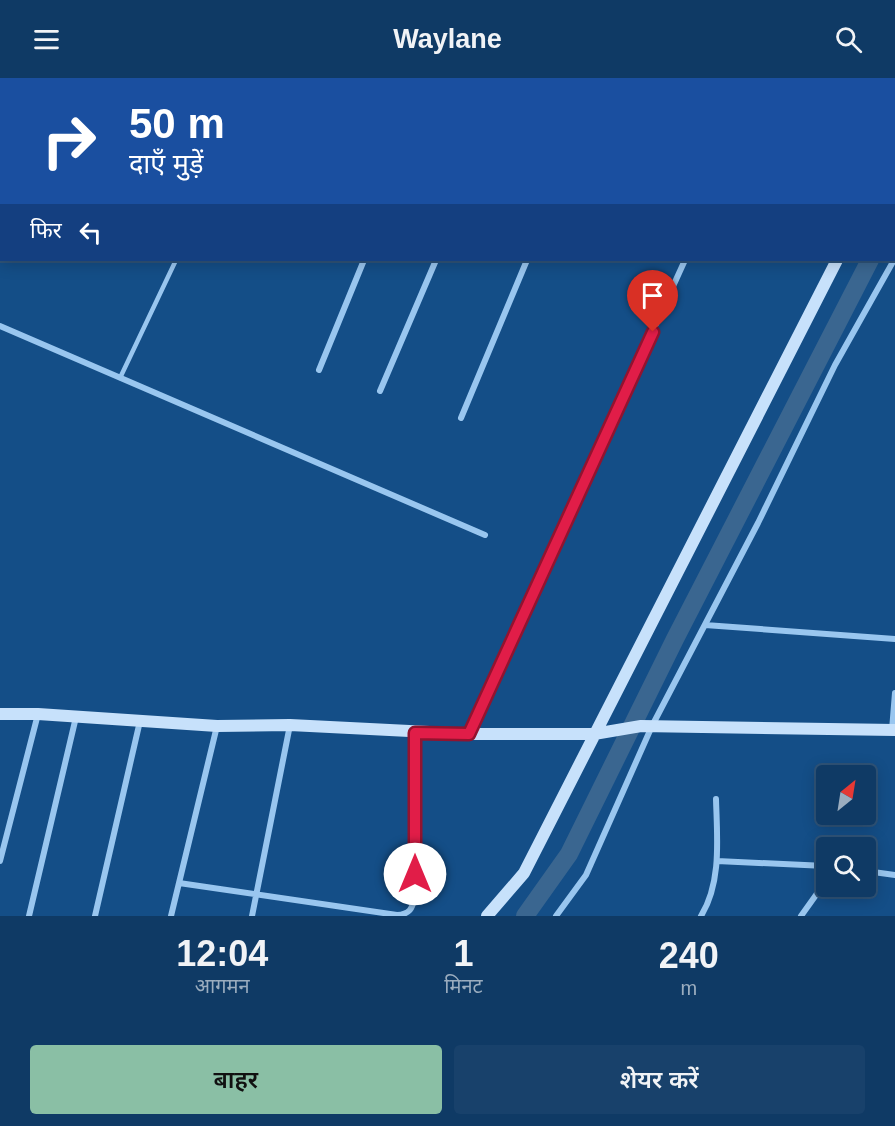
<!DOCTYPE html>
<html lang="hi">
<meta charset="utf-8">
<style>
:root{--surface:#0f3a65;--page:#18416b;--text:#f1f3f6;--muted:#9badbf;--line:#2f5479;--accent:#8abfa5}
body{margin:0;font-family:Helvetica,"Noto Sans Devanagari",sans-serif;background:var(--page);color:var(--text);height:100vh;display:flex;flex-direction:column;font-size:22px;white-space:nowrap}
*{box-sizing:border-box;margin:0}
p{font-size:20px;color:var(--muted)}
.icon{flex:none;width:33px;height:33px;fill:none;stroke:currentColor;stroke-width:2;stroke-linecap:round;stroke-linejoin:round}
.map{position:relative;height:838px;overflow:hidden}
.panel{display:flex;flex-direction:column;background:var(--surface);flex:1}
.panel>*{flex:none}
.top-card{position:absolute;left:0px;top:0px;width:896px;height:183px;box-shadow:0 3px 15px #0003,0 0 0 2px var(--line);background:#1a4fa0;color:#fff;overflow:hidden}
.needle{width:39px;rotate:30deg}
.tools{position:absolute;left:816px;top:687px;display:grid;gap:12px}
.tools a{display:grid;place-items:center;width:60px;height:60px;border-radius:6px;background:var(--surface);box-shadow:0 3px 15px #0003,0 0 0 2px var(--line);font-size:30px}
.pin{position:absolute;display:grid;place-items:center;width:51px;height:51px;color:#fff;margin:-62px -26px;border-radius:50% 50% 50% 0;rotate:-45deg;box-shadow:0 0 6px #0007}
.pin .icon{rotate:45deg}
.me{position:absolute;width:66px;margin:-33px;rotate:0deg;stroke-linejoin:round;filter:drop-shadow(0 0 4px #0008)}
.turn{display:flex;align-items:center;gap:21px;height:126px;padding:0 30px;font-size:27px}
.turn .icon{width:78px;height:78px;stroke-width:2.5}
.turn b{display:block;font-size:42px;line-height:51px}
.then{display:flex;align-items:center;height:57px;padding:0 30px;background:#0003;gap:12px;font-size:22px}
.eta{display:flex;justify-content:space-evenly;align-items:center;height:102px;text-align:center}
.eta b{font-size:36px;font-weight:600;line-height:42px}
.primary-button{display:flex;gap:12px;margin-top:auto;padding:12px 30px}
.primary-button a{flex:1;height:69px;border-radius:6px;background:var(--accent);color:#111;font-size:24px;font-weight:600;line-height:69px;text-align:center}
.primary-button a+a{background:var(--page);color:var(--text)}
header{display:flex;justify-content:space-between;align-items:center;height:78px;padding:0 30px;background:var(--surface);font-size:27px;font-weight:600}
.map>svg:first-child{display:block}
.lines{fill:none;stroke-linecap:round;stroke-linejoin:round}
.canal{stroke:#3a6690;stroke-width:18}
.lane{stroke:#99c6ef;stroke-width:4.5}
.street{stroke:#99c6ef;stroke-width:6}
.secondary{stroke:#c7e1fb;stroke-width:12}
.route-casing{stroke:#92132f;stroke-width:15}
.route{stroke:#e11d48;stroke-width:10}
</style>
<header><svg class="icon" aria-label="menu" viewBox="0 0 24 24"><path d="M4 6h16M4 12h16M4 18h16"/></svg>Waylane<svg class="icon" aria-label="search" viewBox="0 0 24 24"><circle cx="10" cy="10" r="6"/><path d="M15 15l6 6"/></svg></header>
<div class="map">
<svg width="895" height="838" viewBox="0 0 895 838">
<rect width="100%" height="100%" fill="#144e87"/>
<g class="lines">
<!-- canal -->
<path class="canal" d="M 894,136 L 895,134
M 525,838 L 569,776 L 675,561 L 870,182"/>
<!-- lane -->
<path class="lane" d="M 71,0 L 74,2
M 120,300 L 176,182"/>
<!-- street -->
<path class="street" d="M 684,0 L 690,2
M 439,2 L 439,0
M 513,2 L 514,0
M 602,2 L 603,0
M 756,2 L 756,0
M 805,2 L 806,0
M 0,248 L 485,457
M 319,292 L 364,182
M 380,313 L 436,182
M 461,340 L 527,182
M 705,547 L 895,561
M 892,652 L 895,615
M 469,656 L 685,182
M 0,783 L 38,636
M 717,783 L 826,788
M 866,793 L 895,797
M 179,805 L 397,837 C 410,836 412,831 415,819 L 415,655
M 29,838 L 76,639
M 95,838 L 140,643
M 171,838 L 217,648
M 252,838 L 290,647
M 556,838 L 586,797 L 652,648 L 758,445 L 835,287 L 894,182
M 701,838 C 722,804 717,759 716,721
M 801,838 L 826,803"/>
<!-- secondary -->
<path class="secondary" d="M 49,2 L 49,0
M 0,59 L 2,57
M 894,71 L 895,69
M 0,636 L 38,636 L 217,648 L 290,647 L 469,656 L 594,656 L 641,648 L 895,652
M 487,838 L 524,795 L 837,182"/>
</g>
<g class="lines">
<defs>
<path id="route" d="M 415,796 L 415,655 L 469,656 L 653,254"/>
</defs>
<!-- route casing -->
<use href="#route" class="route-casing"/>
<!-- route -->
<use href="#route" class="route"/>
</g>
</svg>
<div class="tools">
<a><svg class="needle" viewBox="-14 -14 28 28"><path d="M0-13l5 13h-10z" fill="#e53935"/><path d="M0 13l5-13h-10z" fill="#9badbf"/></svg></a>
<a><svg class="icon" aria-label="search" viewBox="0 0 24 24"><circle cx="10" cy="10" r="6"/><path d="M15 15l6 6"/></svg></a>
</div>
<div class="pin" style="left:653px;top:254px;background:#d93025"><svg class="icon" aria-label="arrive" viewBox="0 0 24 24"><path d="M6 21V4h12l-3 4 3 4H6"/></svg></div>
<svg class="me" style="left:415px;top:796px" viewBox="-20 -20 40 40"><circle r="19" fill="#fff"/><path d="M0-13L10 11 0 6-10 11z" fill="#e11d48"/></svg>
<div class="top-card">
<div class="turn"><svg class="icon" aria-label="right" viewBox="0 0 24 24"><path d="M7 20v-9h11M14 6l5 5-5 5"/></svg><div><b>50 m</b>दाएँ मुड़ें</div></div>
<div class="then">फिर<svg class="icon" aria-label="left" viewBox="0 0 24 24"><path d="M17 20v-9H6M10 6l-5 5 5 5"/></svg></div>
</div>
</div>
<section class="panel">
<div class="eta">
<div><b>12:04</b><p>आगमन</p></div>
<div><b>1</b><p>मिनट</p></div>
<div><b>240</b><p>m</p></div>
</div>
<div class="primary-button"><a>बाहर</a><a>शेयर करें</a></div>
</section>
